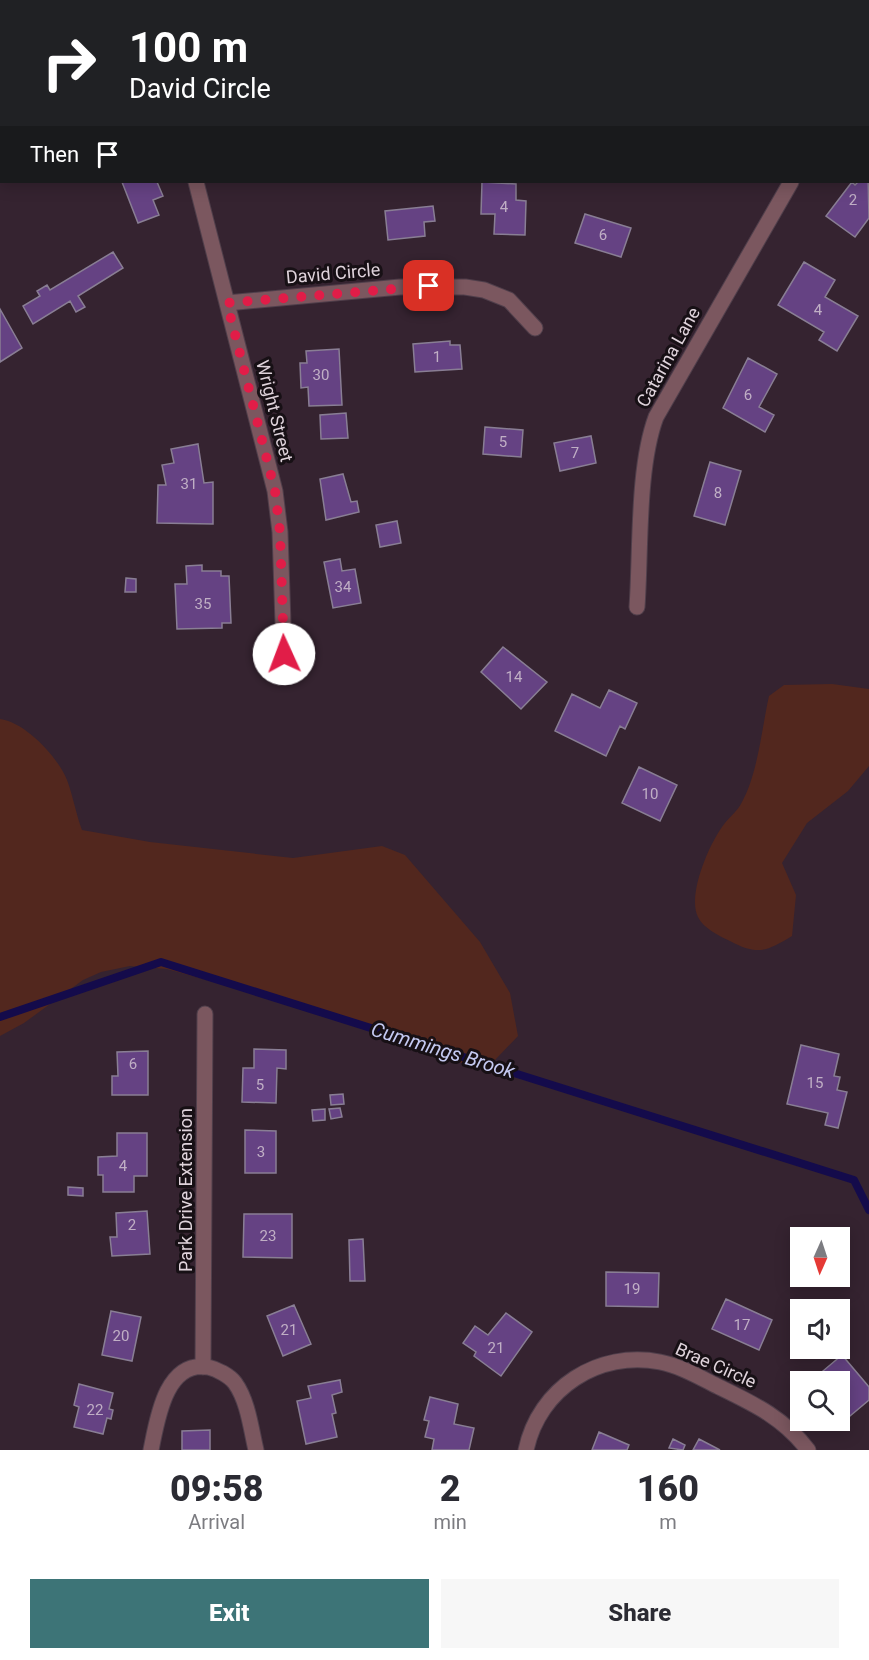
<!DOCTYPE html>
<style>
:root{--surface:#fff;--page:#f7f7f7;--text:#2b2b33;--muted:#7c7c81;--accent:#3d7477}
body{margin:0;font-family:Roboto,sans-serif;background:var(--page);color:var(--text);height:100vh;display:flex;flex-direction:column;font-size:22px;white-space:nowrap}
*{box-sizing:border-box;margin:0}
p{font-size:20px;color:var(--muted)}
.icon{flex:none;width:33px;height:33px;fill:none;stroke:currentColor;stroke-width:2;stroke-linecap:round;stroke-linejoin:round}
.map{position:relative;height:1450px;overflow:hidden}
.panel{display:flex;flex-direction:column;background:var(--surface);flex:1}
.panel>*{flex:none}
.banner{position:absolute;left:0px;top:0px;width:870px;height:183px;box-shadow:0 3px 15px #0003;background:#202124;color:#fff;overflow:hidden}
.needle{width:39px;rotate:183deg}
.controls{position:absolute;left:790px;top:1227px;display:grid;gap:12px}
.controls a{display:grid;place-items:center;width:60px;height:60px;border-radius:0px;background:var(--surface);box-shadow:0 3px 15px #0003;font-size:30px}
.pin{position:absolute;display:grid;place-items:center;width:51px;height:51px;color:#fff;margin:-26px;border-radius:12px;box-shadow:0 3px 9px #0006}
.me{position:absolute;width:66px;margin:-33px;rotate:358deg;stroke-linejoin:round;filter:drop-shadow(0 0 4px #0008)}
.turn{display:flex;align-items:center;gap:21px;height:126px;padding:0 30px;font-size:27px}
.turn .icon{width:78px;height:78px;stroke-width:2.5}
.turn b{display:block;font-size:42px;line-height:51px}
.then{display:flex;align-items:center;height:57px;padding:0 30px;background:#0003;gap:12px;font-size:22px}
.eta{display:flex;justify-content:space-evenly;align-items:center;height:102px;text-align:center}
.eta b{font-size:36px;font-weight:800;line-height:42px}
.action{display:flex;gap:12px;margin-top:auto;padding:12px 30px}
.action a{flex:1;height:69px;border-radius:0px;background:var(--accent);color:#fff;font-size:24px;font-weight:800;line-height:69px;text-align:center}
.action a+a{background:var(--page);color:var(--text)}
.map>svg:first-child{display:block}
.green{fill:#52271e}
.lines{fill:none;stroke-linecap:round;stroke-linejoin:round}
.stream{stroke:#140b4b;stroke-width:8}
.building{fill:#654283;stroke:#897e94;stroke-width:1.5}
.street-casing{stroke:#503f4b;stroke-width:17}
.secondary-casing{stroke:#503f4b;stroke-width:17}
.street{stroke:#7b575f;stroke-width:15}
.secondary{stroke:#a86f7c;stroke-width:15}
.route{stroke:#e11d48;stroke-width:10;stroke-dasharray:0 18}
.labels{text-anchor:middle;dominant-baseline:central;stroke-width:6;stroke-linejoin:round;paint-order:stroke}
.number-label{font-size:15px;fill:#c0afc5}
.street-label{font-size:18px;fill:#dfd3db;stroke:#171015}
.water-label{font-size:20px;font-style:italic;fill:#c4c9f1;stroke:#171015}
</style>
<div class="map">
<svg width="869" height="1450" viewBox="0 0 869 1450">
<rect width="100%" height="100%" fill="#352330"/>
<!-- green -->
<path class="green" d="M 832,684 L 869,689 L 869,766 L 848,791 L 807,823 L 782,863 L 796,895 L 792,936 C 767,951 758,956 730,941 C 719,936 703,928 698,917 C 687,895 709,845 722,827 C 728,818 738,811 742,802 C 758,773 762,727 769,696 L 784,685 Z
M 0,719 C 25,722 58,757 67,780 C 73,796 76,814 82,830 L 150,842 L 293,858 L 382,846 L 405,855 L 480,942 L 510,993 L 518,1036 L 494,1061 L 478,1069 L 318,1011 L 167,969 L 130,966 L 101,972 L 83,980 L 24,1023 L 0,1036 Z"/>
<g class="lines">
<!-- stream -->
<path class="stream" d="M 0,1017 L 161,962 L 854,1180 L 869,1210"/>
</g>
<!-- building -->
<path class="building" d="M 868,176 L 869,218 L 855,237 L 826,216 L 852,182 L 855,185 L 858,182 L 868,182 Z
M 122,182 L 157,182 L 163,196 L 153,200 L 159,215 L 138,223 Z
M 482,182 L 516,184 L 516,200 L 526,201 L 525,235 L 494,234 L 495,214 L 481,214 Z
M 433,206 L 435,221 L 424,222 L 425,236 L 388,240 L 385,211 Z
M 585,214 L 631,228 L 621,257 L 575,243 Z
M 113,252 L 123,268 L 78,296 L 85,307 L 76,312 L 70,301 L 33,324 L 23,306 L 40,296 L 37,291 L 47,285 L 50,290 Z
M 804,262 L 835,280 L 825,297 L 858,316 L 837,351 L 819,340 L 824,332 L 778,305 Z
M 0,309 L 22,348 L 0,362 Z
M 450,341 L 450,345 L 460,345 L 462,369 L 415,372 L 413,344 Z
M 339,349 L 342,405 L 309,406 L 308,387 L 301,388 L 300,363 L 307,363 L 306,351 Z
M 748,358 L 777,374 L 759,407 L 774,415 L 765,432 L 723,408 Z
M 346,413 L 348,438 L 321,439 L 320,415 Z
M 485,427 L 523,430 L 521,457 L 483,454 Z
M 591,436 L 596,463 L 560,471 L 554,443 Z
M 198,444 L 204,483 L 213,482 L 213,524 L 157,523 L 158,485 L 166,485 L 162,465 L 174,463 L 171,449 Z
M 710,462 L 741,471 L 725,525 L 694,516 Z
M 343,474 L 351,502 L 357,501 L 359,512 L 326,520 L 320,479 Z
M 397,521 L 401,543 L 380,547 L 376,525 Z
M 340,559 L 342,571 L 355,569 L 361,603 L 333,608 L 324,562 Z
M 202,565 L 202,571 L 221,571 L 221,576 L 229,576 L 231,623 L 222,623 L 222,628 L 177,629 L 175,584 L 187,584 L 186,566 Z
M 126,578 L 136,579 L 136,592 L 125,592 Z
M 503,647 L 547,682 L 521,709 L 481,672 Z
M 609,690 L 637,703 L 625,729 L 620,726 L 606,756 L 555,731 L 572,694 L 600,708 Z
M 639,767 L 677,785 L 660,821 L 622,803 Z
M 801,1045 L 839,1054 L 834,1076 L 840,1077 L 837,1090 L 847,1092 L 838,1128 L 825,1125 L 828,1113 L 787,1104 Z
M 254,1049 L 286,1050 L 286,1069 L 277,1068 L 276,1103 L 242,1102 L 243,1068 L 254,1068 Z
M 148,1051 L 148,1095 L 112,1095 L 112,1076 L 118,1076 L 117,1052 Z
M 343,1094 L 344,1104 L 331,1105 L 330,1095 Z
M 340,1108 L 342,1117 L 331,1119 L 329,1109 Z
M 325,1109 L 325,1120 L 313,1121 L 312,1110 Z
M 245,1130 L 276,1131 L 276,1173 L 245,1173 Z
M 117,1133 L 147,1133 L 147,1176 L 134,1176 L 134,1192 L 103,1192 L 103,1175 L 98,1175 L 98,1157 L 117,1156 Z
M 68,1187 L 83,1188 L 83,1196 L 68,1195 Z
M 147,1211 L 150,1254 L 112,1256 L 110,1237 L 117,1237 L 116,1213 Z
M 244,1214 L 292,1214 L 292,1258 L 243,1257 Z
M 363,1239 L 365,1281 L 350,1281 L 349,1240 Z
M 606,1272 L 659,1273 L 658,1307 L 606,1306 Z
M 726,1299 L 772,1320 L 759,1350 L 712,1329 Z
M 294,1305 L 311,1344 L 283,1356 L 267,1316 Z
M 111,1311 L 141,1317 L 132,1361 L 102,1355 Z
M 506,1313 L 532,1332 L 501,1376 L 474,1356 L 476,1352 L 463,1343 L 475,1326 L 488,1335 Z
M 842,1355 L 869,1387 L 869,1400 L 850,1416 L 840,1403 L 840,1382 L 822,1382 L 817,1376 Z
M 340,1380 L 342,1392 L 332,1395 L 336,1413 L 332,1414 L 337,1437 L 306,1444 L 297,1401 L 311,1398 L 308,1386 Z
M 79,1384 L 113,1393 L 109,1409 L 113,1410 L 111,1419 L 107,1418 L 103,1434 L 74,1427 L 79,1407 L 74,1405 Z
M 430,1397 L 458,1404 L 454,1424 L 474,1428 L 469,1450 L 432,1450 L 434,1439 L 425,1437 L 429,1421 L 424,1420 Z
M 210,1430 L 210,1450 L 182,1450 L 182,1431 Z
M 599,1432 L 629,1445 L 627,1450 L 592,1450 Z
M 673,1439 L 685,1445 L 683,1450 L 669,1448 Z
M 699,1439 L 720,1450 L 693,1450 Z"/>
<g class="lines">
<defs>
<path id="street" d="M 124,0 L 125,2
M 820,2 L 821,0
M 196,182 L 275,491 L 280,532 L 284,654
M 227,303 L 400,287 L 465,287 L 484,290 L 509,300 L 535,328
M 637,607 C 641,551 637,468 656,417 L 791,182
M 203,1367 L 205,1014
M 151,1450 C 157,1421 165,1360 208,1367 C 217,1369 230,1376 235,1383 C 248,1401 251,1429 256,1450
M 526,1450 C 539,1388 599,1350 660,1362 C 681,1366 701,1378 719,1387 C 754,1404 784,1418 808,1450"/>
<path id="secondary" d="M 706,0 L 708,2
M 868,99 L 869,100"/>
</defs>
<!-- street casing -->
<use href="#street" class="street-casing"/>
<!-- secondary casing -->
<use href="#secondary" class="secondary-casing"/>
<!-- street -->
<use href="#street" class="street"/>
<!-- secondary -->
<use href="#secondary" class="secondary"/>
</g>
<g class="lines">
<!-- route -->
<path class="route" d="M 284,654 L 280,532 L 275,491 L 227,303 L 429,286"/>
</g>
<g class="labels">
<!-- number labels -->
<g class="number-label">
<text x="853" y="200">2</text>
<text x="504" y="207">4</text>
<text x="603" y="235">6</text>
<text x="818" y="310">4</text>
<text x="437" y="357">1</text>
<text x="321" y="375">30</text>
<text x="748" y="395">6</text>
<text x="503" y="442">5</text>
<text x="575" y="453">7</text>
<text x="189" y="484">31</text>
<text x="718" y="493">8</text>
<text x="343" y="587">34</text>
<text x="203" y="604">35</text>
<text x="514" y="677">14</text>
<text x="650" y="794">10</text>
<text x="133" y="1064">6</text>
<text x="815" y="1083">15</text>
<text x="260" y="1085">5</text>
<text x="261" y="1152">3</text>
<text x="123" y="1166">4</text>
<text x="132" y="1225">2</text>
<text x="268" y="1236">23</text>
<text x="632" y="1289">19</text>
<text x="742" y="1325">17</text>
<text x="289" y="1330">21</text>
<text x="121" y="1336">20</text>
<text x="496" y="1348">21</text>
<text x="95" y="1410">22</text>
</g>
<!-- street labels -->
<g class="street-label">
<text transform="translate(333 273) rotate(-5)">David Circle</text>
<text transform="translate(668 357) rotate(-61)">Catarina Lane</text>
<text transform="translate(275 411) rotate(76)">Wright Street</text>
<text transform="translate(185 1190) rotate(-90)">Park Drive Extension</text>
<text transform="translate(716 1365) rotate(24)">Brae Circle</text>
</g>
<!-- water labels -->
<g class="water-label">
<text transform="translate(443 1050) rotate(17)">Cummings Brook</text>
</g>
</g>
</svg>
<div class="controls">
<a><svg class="needle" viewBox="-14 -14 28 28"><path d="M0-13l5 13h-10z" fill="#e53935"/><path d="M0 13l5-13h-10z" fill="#7c7c81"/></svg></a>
<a><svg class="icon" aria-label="sound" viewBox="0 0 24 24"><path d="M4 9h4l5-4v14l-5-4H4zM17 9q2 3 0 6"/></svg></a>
<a><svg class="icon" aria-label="search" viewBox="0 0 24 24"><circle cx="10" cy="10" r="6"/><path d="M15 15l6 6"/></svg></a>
</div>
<div class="pin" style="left:429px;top:286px;background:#d93025"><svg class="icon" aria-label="arrive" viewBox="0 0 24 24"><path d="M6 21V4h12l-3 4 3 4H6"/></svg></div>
<svg class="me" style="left:284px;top:654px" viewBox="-20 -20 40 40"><circle r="19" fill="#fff"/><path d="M0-13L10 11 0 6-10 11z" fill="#e11d48"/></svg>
<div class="banner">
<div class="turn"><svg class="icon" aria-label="right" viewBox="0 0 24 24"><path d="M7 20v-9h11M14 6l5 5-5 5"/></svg><div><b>100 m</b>David Circle</div></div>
<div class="then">Then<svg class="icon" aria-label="arrive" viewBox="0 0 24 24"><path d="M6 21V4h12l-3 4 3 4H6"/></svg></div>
</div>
</div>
<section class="panel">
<div class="eta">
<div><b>09:58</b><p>Arrival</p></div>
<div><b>2</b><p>min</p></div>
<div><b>160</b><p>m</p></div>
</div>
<div class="action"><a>Exit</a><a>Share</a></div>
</section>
